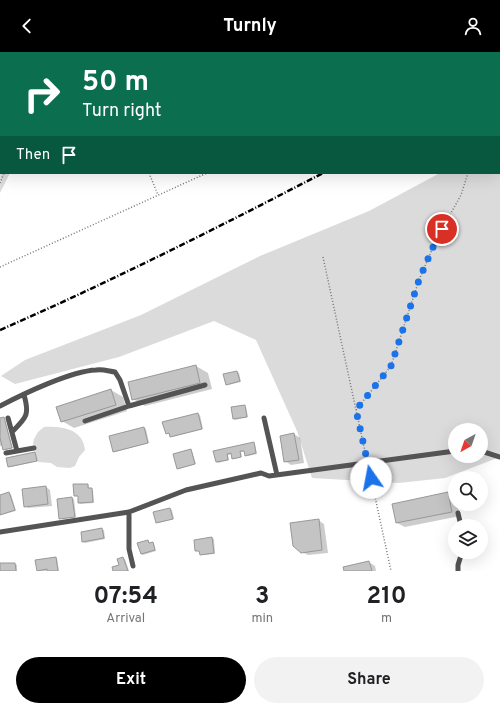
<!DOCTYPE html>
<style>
:root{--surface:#fff;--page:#f2f2f2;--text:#202124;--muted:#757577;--accent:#000}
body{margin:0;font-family:Overpass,sans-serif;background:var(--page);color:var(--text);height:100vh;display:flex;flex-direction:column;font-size:15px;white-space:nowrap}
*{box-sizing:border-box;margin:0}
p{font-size:13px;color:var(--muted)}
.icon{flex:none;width:22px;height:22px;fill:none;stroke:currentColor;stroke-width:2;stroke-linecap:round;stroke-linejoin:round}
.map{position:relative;height:519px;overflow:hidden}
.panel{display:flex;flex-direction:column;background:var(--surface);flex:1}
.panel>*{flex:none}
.top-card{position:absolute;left:0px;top:0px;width:500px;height:122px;box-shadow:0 4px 16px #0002;background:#0b6e4f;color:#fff;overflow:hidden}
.needle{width:26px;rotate:220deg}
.buttons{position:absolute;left:448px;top:371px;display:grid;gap:8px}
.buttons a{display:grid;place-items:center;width:40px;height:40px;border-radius:50%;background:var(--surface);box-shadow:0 4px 16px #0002;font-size:20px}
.pin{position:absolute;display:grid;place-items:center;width:34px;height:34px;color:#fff;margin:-17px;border:2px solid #fff;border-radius:50%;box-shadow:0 1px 4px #0007}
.me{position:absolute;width:44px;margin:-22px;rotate:348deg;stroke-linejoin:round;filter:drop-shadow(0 0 3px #0008)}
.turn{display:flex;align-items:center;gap:14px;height:84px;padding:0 16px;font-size:18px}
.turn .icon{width:52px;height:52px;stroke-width:2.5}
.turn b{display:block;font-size:28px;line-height:34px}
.then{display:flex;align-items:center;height:38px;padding:0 16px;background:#0003;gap:8px;font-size:15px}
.eta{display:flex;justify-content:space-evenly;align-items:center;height:68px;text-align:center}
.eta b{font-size:24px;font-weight:700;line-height:28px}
.primary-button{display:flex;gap:8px;margin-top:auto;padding:8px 16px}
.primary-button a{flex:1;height:46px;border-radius:24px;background:var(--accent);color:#fff;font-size:16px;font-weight:700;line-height:46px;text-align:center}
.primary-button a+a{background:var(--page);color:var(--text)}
header{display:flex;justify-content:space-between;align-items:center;height:52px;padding:0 16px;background:var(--accent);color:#fff;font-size:18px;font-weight:700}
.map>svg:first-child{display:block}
.green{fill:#dbdbdb;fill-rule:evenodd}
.shadow{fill:#0003}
.building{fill:#c4c4c4;stroke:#989898}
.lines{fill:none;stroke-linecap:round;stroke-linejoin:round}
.path{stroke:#767676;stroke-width:1.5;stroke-dasharray:1 2;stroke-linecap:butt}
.lane{stroke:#545454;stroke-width:5}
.rail{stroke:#000;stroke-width:2.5;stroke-dasharray:6 2 1 2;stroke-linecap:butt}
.route{stroke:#1a73e8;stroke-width:7;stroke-dasharray:0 12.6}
</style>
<header><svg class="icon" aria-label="back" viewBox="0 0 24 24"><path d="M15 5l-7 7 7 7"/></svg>Turnly<svg class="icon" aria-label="person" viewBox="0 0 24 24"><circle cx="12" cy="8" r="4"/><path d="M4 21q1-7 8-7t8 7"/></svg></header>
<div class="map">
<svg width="500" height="519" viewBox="0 0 500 519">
<rect width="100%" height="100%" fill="#fff"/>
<!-- green -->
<path class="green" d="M 60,0 L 200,0 L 60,1 Z
M 1,82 L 1,121 L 10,121 L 0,141 Z
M 500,89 L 500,405 L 445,426 L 399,431 L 312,426 L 297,379 L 256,288 L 214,269 L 119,305 L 15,332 L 1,324 L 25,308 L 141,263 L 260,204 L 369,159 L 440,121 L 499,121 ZM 455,378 L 481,378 L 481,404 L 455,404 Z
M 44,375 C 62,374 83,377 85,398 L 79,405 L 75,414 L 70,416 L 57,415 L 51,411 L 38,410 L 33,391 L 34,387 L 38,380 Z"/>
<!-- shadow -->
<path class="shadow" d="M 196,314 L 208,321 L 212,337 L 145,354 L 133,347 Z
M 237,320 L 239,321 L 241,330 L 228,333 L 227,332 Z
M 111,338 L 123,345 L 127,359 L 74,376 L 62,369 Z
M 244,354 L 246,355 L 248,365 L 235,368 L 234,367 Z
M 198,362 L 200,363 L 203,377 L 172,385 L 170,382 L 166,381 Z
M 4,366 L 5,367 L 13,396 L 6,398 L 3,393 L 0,394 L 0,367 Z
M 144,376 L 146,377 L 149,391 L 115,400 L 113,399 Z
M 294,382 L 300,386 L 304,411 L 291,413 L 285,409 Z
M 253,391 L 255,392 L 257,402 L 248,404 L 245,399 L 241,400 L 242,405 L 234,407 L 232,402 L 228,403 L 229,408 L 218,411 L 217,410 L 214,400 Z
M 190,398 L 192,399 L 196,412 L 179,417 L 178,416 Z
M 34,401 L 36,402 L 38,409 L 11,415 L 9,414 Z
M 88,433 L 89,434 L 89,437 L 93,438 L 94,451 L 80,452 L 79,451 L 79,444 L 75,443 Z
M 46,435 L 50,438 L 52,454 L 28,456 L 25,454 L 23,438 Z
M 9,441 L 11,442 L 16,459 L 1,463 L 0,463 L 0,444 Z
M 448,441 L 455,445 L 455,452 L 457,452 L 460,464 L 405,475 L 397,471 Z
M 72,446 L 74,447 L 76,465 L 62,467 L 60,466 L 58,448 Z
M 170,457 L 172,458 L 174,467 L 158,471 L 156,470 Z
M 318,468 L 324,472 L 328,501 L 308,503 L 302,500 Z
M 102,478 L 104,478 L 105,487 L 85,491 L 83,490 Z
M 212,486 L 214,487 L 215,502 L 202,503 L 201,502 L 201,499 L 196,499 L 195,489 Z
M 148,489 L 150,491 L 154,492 L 156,499 L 143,503 L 141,502 L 138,492 Z
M 55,506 L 57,506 L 59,519 L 38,519 L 36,509 Z
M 123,506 L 125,507 L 129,519 L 114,519 L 120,513 Z
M 369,510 L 375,514 L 376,519 L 345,519 Z
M 15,512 L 17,513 L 17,519 L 0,519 L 0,513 Z"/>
<!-- building -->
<path class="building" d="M 196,313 L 200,331 L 132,348 L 128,330 Z
M 237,319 L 240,329 L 226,333 L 223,322 Z
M 111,337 L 116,353 L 61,370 L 56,355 Z
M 245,353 L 247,365 L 233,367 L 231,355 Z
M 198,361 L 202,377 L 170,385 L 169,381 L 166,382 L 162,370 Z
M 4,365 L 12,396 L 3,398 L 0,386 L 0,366 Z
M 144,375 L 148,391 L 113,400 L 109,384 Z
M 294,381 L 299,408 L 284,410 L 280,384 Z
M 254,390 L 256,401 L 245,404 L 244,399 L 240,399 L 241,405 L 232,407 L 231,401 L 227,402 L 228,408 L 216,410 L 213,399 Z
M 191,397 L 195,412 L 177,417 L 173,402 Z
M 35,400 L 37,409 L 8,415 L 6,406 Z
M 73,432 L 88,432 L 88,436 L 92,436 L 93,450 L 78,451 L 78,444 L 74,444 Z
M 46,434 L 48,452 L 24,455 L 22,437 Z
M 9,440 L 15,458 L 0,463 L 0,443 Z
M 448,440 L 452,460 L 396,471 L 392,452 Z
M 72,445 L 75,465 L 59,467 L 57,447 Z
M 170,456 L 173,467 L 156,471 L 153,460 Z
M 319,467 L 322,498 L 301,501 L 293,494 L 290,471 Z
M 102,476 L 104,486 L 82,490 L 81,480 Z
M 212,485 L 214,501 L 200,503 L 199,499 L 195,499 L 194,488 Z
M 148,488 L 149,491 L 153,490 L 155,498 L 141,502 L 137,491 Z
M 56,505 L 58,519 L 48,519 L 47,517 L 37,519 L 35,508 Z
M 123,505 L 128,519 L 113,519 L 112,515 L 119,513 L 117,507 Z
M 369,509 L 372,519 L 344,519 L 343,515 Z
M 0,511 L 15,511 L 16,519 L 0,519 Z"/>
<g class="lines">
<!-- path -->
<path class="path" d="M 190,0 L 191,1
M 78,1 L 79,0
M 109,1 L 109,0
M 412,1 L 414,0
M 149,121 L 158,143
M 0,131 L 4,121
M 323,205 L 366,404
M 0,215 L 207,121
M 356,358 L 391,314 L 419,228 L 436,188 L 461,143 L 468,121
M 369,417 L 391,519"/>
<!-- lane -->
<path class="lane" d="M 0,354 C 23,342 71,319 96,318 C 103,317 108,319 115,320 L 120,328 L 129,354
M 8,366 L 17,399
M 264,366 L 277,423
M 85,369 L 129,354 L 205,333
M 12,380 C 26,366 30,363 24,343
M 481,399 L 500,405
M 6,401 L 34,396
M 129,460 L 129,497 L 133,514
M 458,461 L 461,474
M 0,480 L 129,460 L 186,438 L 261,421 L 269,424 L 455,399
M 458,519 L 458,513 L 462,500"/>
<!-- rail -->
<path class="rail" d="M 499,30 L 500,30
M 0,278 C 110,230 217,176 323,121"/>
</g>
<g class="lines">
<!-- route -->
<path class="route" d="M 371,426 L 356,358 L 391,314 L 419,228 L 436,188 L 442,177"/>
</g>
</svg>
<div class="buttons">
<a><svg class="needle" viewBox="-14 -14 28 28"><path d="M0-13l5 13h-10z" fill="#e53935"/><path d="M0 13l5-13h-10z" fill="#757577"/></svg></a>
<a><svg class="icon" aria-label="search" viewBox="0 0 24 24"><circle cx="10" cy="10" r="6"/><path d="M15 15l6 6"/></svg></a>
<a><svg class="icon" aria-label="layers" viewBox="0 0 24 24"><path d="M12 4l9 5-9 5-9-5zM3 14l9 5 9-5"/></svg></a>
</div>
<div class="pin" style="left:442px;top:177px;background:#d93025"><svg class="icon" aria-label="arrive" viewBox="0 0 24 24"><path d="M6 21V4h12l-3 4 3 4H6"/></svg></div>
<svg class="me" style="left:371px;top:426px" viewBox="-20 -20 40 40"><circle r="19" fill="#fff"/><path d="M0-13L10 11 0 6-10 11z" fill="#1a73e8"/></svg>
<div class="top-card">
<div class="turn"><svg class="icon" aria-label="right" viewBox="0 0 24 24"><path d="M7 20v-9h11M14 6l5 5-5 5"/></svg><div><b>50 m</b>Turn right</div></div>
<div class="then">Then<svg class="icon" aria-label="arrive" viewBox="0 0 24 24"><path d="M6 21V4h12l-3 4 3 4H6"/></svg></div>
</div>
</div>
<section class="panel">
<div class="eta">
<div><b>07:54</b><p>Arrival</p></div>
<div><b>3</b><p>min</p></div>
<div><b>210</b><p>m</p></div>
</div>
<div class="primary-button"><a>Exit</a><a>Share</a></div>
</section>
